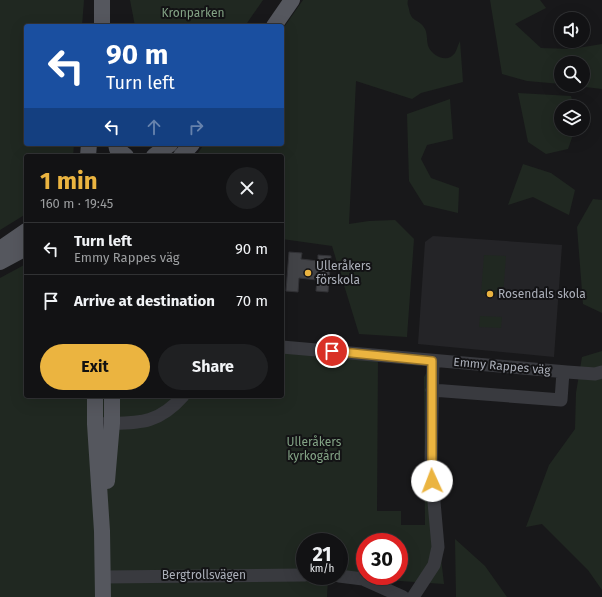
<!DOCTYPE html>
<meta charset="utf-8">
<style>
:root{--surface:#121214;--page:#1f2022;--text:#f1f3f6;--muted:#9c9ea0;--line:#313234;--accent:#ebb440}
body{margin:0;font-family:"Fira Sans",sans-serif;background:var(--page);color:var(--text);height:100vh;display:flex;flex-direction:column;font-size:15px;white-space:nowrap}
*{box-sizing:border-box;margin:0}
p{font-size:13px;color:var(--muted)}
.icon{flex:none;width:22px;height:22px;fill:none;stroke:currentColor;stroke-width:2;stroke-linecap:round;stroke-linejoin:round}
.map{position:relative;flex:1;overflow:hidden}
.drawer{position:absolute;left:24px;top:154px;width:260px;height:244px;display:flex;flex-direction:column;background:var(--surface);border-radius:4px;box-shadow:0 4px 16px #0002,0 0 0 1px var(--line)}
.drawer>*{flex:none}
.top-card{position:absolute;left:24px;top:24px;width:260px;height:122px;border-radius:4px;box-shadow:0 4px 16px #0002,0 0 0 1px var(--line);background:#1a4fa0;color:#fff;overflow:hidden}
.buttons{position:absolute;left:554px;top:12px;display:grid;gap:8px}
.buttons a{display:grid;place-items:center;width:36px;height:36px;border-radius:50%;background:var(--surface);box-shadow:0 4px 16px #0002,0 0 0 1px var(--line);font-size:20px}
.speed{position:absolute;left:296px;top:533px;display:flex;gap:8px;font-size:20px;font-weight:700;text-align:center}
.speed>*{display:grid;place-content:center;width:52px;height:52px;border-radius:50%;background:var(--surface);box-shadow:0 4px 16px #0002,0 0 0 1px var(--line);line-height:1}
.speed small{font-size:10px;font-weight:400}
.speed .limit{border:6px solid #d22;background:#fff;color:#111}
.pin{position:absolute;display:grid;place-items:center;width:34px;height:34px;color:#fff;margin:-17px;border:2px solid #fff;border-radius:50%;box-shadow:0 1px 4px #0007}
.me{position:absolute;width:44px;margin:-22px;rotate:358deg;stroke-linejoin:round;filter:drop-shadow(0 0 3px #0008)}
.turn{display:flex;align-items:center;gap:14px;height:84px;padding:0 16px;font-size:18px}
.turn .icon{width:52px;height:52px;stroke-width:2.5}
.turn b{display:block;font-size:28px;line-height:34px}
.lanes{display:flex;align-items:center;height:38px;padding:0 16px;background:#0003;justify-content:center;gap:20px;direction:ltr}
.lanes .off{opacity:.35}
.round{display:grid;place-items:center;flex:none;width:42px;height:42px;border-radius:21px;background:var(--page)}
.headline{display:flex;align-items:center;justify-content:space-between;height:68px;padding:0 16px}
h1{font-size:24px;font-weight:700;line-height:30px;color:var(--accent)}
.cta{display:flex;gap:8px;margin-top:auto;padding:8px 16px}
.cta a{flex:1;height:46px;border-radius:24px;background:var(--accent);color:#111;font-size:16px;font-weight:700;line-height:46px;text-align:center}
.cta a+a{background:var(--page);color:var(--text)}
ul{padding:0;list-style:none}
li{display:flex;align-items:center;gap:12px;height:52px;padding:0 16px;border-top:1px solid var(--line)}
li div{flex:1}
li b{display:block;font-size:15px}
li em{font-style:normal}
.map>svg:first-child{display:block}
.built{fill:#242427}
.green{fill:#202821;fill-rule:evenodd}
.building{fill:#424347;stroke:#323236}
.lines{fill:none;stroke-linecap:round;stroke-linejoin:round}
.minor{stroke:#393a3f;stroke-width:13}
.major{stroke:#55575e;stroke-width:16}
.route-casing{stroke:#99752a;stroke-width:10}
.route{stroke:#ebb440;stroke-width:7}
.poi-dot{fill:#ebb440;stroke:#131315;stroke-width:1.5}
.labels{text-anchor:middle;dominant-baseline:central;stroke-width:4;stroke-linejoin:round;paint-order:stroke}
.park-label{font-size:12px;fill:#83a385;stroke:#131315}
.poi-label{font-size:12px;fill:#abafb9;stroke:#131315;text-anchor:start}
.street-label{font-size:12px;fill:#abafb9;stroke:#131315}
</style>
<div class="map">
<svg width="602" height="597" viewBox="0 0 602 597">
<rect width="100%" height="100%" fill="#18181a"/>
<!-- built -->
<path class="built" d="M 433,236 L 562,245 L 554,357 L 418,344 L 425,242 Z"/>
<!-- green -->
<path class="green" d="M 0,0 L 84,0 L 82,26 L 26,26 L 26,144 L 74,144 L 73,156 L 26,156 L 26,214 L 0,230 Z
M 130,0 L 263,0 L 245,26 L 135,26 Z
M 303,0 L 408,0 C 407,4 408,5 409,9 C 411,23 419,18 425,29 C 428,35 426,42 429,48 C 434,57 448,63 455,53 C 457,49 458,45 460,41 L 463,82 L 421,93 L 412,99 L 356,81 L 349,224 L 369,221 L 395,220 L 414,239 L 407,337 L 359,334 L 332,246 L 282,239 L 282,156 L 196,156 L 204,144 L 282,144 L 282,30 Z
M 490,0 L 540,0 L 546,8 L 515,24 L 541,48 L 572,49 L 602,44 L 602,89 L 568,85 L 583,85 L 583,63 L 561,63 L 561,84 L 527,81 L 502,74 Z
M 518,93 L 571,96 L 574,107 L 561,107 L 561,129 L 575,129 L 568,149 L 546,154 L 528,142 Z
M 450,99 L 453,139 L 427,145 L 421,159 L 431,178 L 459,188 L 458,213 L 424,205 L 409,181 L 407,114 Z
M 523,164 L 551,173 L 575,190 L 569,215 L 533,197 L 508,205 Z
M 593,199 L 602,200 L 602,313 L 583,304 L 577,227 Z
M 484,255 L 506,256 L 503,295 L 481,294 Z
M 26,264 L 26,396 L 282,396 L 282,347 L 378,357 L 377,511 L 401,511 L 401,525 L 425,525 L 424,377 L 433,361 L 438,532 L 444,584 L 328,576 L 327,597 L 0,597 L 0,278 ZM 305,542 L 339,542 L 339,576 L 305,576 ZM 365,542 L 399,542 L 399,576 L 365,576 Z
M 480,316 L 502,317 L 501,328 L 479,327 Z
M 602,351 L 602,590 L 588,570 L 542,524 L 526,527 L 549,465 L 575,429 L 576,393 L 582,357 Z
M 455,539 L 485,566 L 507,597 L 456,597 Z"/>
<!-- building -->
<path class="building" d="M 289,252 L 302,253 L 301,259 L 318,261 L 318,255 L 331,256 L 328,292 L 316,291 L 317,280 L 299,278 L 298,292 L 286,291 Z"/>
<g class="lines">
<!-- minor -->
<path class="minor" d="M 282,347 L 567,372 L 595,374 L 602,372
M 432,390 L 561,400 L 563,372
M 95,424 C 133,422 155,428 183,396
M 339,576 L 363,579 L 403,597
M 103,577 L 305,575
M 413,597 L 434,565 L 438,547 L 431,468 L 433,361"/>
<!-- major -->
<path class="major" d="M 102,26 L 102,0
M 274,26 L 292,0
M 116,144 L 117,149 L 126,156
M 88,156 L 89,144
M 154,156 L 170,144
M 181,156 L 192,144
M 0,249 L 26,231
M 0,262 L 26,248
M 95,396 L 95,424 L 102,531 L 103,597
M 107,481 L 112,423 L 112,396"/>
</g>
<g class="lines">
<defs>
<path id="route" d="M 332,351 L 432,361 L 432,481"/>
</defs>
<!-- route casing -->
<use href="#route" class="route-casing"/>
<!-- route -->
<use href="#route" class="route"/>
</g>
<!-- markers -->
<g class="poi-dot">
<circle cx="308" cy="273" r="4"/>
<circle cx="490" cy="294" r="4"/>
</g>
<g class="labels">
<!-- park labels -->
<g class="park-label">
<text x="193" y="13">Kronparken</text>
<text x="314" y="442">Ulleråkers<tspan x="314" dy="14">kyrkogård</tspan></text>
</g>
<!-- poi labels -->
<g class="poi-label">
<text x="316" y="266">Ulleråkers<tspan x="316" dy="14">förskola</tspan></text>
<text x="498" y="294">Rosendals skola</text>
</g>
<!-- street labels -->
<g class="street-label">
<text transform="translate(502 366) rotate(5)">Emmy Rappes väg</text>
<text x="204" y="575">Bergtrollsvägen</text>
</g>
</g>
</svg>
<div class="buttons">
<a><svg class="icon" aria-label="sound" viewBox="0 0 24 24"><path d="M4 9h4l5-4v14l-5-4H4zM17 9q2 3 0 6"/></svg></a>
<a><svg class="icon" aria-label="search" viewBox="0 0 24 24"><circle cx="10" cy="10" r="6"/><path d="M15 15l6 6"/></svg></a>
<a><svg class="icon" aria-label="layers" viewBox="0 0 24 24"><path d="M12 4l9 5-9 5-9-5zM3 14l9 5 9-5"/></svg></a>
</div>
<div class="speed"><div>21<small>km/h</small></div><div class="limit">30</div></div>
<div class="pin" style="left:332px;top:351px;background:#d93025"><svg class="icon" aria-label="arrive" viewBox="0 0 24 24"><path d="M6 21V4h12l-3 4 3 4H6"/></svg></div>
<svg class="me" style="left:432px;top:481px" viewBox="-20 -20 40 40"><circle r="19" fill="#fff"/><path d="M0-13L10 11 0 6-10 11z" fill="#ebb440"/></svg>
<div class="top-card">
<div class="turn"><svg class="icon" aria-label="left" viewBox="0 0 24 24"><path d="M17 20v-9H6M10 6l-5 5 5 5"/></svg><div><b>90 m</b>Turn left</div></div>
<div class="lanes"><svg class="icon" aria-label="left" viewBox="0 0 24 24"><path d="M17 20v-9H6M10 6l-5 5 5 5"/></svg><svg class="icon off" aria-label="ahead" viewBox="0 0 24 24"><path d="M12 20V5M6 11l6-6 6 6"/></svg><svg class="icon off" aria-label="right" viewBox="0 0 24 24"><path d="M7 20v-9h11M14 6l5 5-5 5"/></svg></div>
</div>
<section class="drawer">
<div class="headline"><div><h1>1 min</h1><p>160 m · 19:45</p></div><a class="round"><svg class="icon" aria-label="close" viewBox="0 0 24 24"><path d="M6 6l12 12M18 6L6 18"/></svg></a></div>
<ul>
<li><svg class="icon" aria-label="left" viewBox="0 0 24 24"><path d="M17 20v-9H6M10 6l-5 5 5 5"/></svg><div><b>Turn left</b><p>Emmy Rappes väg</p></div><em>90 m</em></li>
<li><svg class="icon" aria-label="arrive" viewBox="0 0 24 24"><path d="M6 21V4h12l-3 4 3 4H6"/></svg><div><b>Arrive at destination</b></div><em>70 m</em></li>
</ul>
<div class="cta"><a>Exit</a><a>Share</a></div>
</section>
</div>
